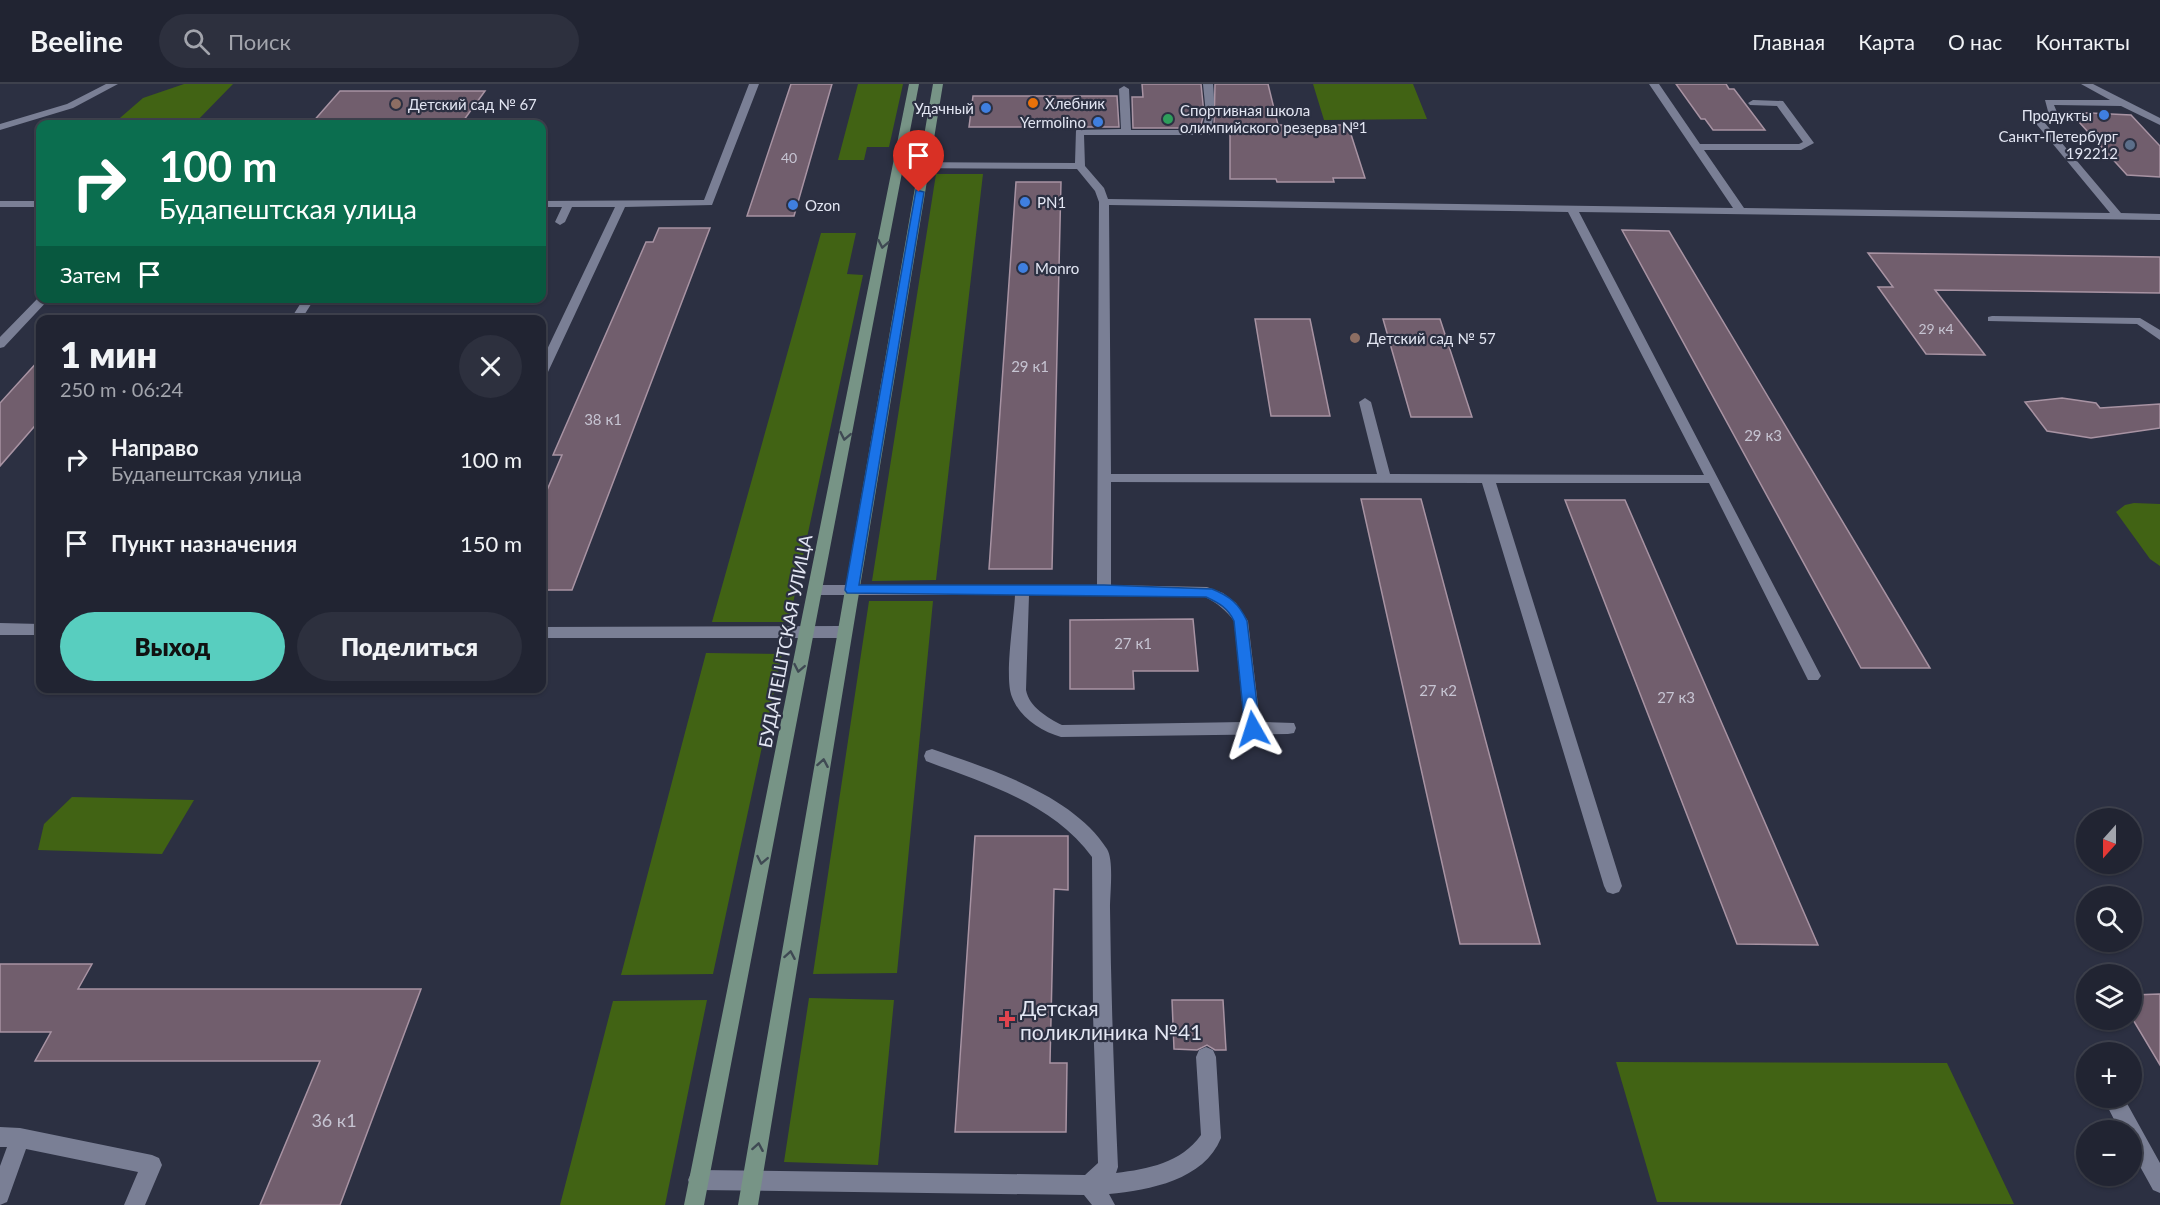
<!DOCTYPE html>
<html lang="ru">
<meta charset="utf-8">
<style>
:root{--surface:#212432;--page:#2d303e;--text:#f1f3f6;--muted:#a2a4ac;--line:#3e414d;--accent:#58cebf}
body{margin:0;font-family:Lato,sans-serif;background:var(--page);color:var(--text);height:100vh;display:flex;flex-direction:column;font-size:22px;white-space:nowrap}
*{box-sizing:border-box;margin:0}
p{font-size:20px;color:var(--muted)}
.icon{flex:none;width:33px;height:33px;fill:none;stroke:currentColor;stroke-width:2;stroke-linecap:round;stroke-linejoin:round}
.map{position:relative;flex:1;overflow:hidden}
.side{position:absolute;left:36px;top:231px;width:510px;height:378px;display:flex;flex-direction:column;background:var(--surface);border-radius:12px;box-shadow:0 2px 4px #0004,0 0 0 2px var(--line)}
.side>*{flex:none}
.top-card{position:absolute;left:36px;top:36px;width:510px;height:183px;border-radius:12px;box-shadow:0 2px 4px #0004,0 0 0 2px var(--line);background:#0b6e4f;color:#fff;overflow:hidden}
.needle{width:39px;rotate:201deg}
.buttons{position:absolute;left:2076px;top:724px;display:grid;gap:12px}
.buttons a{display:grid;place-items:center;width:66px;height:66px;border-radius:50%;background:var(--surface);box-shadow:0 2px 4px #0004,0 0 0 2px var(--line);font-size:30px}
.pin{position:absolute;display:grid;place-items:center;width:51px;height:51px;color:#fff;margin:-62px -26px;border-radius:50% 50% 50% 0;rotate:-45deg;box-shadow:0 0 6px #0007}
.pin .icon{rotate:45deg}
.me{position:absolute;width:66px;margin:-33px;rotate:354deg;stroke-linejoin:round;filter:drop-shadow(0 0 4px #0008)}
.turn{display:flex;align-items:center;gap:21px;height:126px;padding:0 24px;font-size:27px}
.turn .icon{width:78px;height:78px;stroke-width:2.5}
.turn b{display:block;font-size:42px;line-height:51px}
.then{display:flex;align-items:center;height:57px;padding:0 24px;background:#0003;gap:12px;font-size:22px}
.round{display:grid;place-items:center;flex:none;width:63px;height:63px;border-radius:32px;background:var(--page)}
.headline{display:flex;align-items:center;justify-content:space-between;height:102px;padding:0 24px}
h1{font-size:36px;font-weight:800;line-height:45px}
.button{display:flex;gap:12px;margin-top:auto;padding:12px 24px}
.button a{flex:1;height:69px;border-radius:36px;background:var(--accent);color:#111;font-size:24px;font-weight:800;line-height:69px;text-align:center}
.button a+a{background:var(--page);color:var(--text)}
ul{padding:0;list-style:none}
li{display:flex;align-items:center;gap:18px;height:84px;padding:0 24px}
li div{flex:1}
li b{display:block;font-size:22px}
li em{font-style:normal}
header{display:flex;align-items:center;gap:36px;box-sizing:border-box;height:84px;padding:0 30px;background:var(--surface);border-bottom:2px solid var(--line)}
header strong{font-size:28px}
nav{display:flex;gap:33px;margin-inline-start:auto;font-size:21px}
.search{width:420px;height:54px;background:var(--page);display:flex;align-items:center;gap:15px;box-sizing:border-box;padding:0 21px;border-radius:33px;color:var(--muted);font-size:22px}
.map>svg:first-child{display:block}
.green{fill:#416314}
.building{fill:#715e6d;stroke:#a893a3;stroke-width:1.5}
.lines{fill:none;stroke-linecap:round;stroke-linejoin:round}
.lane{fill:#7a7f95;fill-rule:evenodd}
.secondary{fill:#779486;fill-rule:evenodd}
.oneway{stroke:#3f4953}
.route{fill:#1a73e8;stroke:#114b97;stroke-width:1.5}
.food-dot{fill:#e8710a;stroke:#2c3042;stroke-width:2}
.education-dot{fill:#8d6e63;stroke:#2c3042;stroke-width:2}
.shop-dot{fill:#3f7fe0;stroke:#2c3042;stroke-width:2}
.leisure-dot{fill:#2e9e5b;stroke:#2c3042;stroke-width:2}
.service-dot{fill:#5c6f8a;stroke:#2c3042;stroke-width:2}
.health-dot{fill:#e0444e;stroke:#2c3042;stroke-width:2}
.labels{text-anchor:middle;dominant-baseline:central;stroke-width:4.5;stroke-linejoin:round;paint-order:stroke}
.far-number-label{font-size:14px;fill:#c6c4d2}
.far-poi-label{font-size:15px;fill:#e3e6f3;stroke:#2c3042;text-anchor:start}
.number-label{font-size:15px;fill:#c6c4d2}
.street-label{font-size:18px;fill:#e3e6f3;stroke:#2c3042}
.near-number-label{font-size:18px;fill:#c6c4d2}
.near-poi-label{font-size:21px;fill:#e3e6f3;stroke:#2c3042;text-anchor:start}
</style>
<header>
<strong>Beeline</strong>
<div class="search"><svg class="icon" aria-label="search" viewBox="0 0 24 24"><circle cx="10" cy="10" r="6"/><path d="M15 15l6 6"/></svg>Поиск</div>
<nav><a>Главная</a><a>Карта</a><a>О нас</a><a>Контакты</a></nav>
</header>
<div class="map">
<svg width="2160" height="1121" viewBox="0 0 2160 1121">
<rect width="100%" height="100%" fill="#2c3042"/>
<!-- green -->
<path class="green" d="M 184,0 L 233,0 L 194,40 L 113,40 L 143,14 Z
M 858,0 L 903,0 L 889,63 L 867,63 L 864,76 L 838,76 Z
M 1313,0 L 1413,0 L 1427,35 L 1324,36 Z
M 936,90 L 983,90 L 936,496 L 872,497 Z
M 821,149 L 856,149 L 847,190 L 863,191 L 789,538 L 712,538 Z
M 2134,419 L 2160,420 L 2160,482 L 2150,475 L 2116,428 L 2125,421 Z
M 869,517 L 933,517 L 897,889 L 813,890 Z
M 706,569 L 782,570 L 713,890 L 621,891 Z
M 72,713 L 194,716 L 162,770 L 38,766 L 44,740 Z
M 809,914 L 894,916 L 878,1081 L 784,1078 Z
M 707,916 L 665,1121 L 560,1121 L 613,917 Z
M 1616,978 L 1947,979 L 2014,1120 L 1657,1118 Z"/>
<!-- building -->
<path class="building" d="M 791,0 L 832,0 L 794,132 L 747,132 Z
M 1142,0 L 1201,0 L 1204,30 L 1200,44 L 1133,44 L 1132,13 L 1143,13 Z
M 1215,0 L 1268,0 L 1278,41 L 1348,41 L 1365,94 L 1333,94 L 1334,98 L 1277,98 L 1276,95 L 1230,95 L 1230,45 L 1214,44 Z
M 1676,0 L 1726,0 L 1729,5 L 1734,5 L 1765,46 L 1713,46 L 1705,35 L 1701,35 Z
M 340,7 L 485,7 L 461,40 L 311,40 Z
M 973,12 L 1117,12 L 1119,43 L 969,43 Z
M 2070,28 L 2131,31 L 2160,62 L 2160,93 L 2127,91 Z
M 1016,98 L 1061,98 L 1052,485 L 989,485 Z
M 659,144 L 710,144 L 572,506 L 542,506 L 542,418 L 562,371 L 553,371 L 646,158 L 653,158 Z
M 1622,146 L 1669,147 L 1930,584 L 1861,584 Z
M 1868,169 L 2160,173 L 2160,209 L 1935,206 L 1985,271 L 1926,270 L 1878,203 L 1893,203 Z
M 1255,235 L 1310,235 L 1330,332 L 1271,332 Z
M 1383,235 L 1440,235 L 1472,333 L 1411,333 Z
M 40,275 L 40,336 L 0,382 L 0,319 Z
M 2062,314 L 2096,319 L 2100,324 L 2160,320 L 2160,344 L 2091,354 L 2047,347 L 2025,318 Z
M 1361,415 L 1421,415 L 1540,860 L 1460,860 Z
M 1565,416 L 1625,416 L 1818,861 L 1737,860 Z
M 1193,535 L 1198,587 L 1133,587 L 1134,605 L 1070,605 L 1070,536 Z
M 975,752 L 1068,752 L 1068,806 L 1054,805 L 1050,979 L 1067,979 L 1066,1048 L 955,1048 Z
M 0,880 L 92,880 L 78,905 L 421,905 L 340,1121 L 260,1121 L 320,977 L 35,977 L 51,948 L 0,948 Z
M 2160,910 L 2160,981 L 2132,934 L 2132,911 Z
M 1172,916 L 1223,916 L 1226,966 L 1215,966 L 1207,961 L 1197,966 L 1174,965 Z"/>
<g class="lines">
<!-- lane -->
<path class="lane" d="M 106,0 L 118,0 L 73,24 L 0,46 L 0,40 L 67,20 Z
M 749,0 L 759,0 L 712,121 L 625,123 L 548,288 L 542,292 L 542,276 L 615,123 L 572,123 L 565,138 L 560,141 L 555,138 L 562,123 L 542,123 L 542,117 L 704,116 Z
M 1203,0 L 1213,0 C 1215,20 1214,33 1210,51 L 1084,51 L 1085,82 L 1104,104 L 1108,115 L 1733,124 L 1649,0 L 1659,0 L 1700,60 L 1799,60 L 1803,58 L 1777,22 L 1750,21 L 1748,19 L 1753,16 L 1783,17 L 1814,59 L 1801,66 L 1704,66 L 1744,124 L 2110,129 L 2033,36 L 2049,31 L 2045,16 L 2110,16 L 2081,0 L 2093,0 L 2160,34 L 2160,41 L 2121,22 L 2054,21 L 2059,33 L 2044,38 L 2121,129 L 2160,130 L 2160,136 L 1579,128 L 1821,592 L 1818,596 L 1808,596 L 1709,399 L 1496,399 L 1622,802 L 1619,808 L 1613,810 L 1607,808 L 1604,802 L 1482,399 L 1111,398 L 1111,501 L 1207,503 L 1223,509 L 1236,519 L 1248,537 L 1260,638 L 1294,639 L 1296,644 L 1294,649 L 1288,650 L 1061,653 C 1041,647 1020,634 1012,613 C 1004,594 1014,535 1015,511 L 815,511 L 808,506 L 815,501 L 1097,501 L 1099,118 L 1095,107 L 1077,85 L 898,84 L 893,81 L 898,78 L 1075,79 L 1076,46 L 1121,45 L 1119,5 L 1124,2 L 1129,5 L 1131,46 L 1202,46 L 1206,30 ZM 1109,121 L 1568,128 L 1704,391 L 1390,390 L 1371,318 L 1365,314 L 1359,318 L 1377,390 L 1111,390 ZM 1029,511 L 1205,513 C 1217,519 1226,526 1234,537 L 1244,638 L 1062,641 C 1048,634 1029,623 1026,606 Z
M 0,117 L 40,117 L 40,123 L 0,123 Z
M 40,212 L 40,214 L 50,214 L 4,263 L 0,264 L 0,253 Z
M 304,214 L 315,214 L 301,236 L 290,236 Z
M 1992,232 L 2140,234 L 2160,246 L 2160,256 L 2137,240 L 1988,237 L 1988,233 Z
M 0,539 L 40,540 L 40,551 L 0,551 Z
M 845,542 L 850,544 L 852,548 L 850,552 L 845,554 L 542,554 L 542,543 Z
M 932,665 C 990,685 1073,711 1107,765 C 1114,776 1110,810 1110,824 C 1111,910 1114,996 1118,1083 L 1116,1089 C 1148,1085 1181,1079 1201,1051 L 1196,973 L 1199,966 L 1206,963 L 1213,966 L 1216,973 L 1221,1054 C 1204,1096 1150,1106 1109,1110 L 1115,1121 L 1092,1121 L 1084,1111 L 698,1106 L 691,1103 L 688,1096 L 691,1089 L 698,1086 L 1085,1091 L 1098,1079 L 1093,931 L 1092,773 C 1053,719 986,700 926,677 L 924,672 L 926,667 Z
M 2103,1014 L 2124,1014 L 2160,1079 L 2160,1109 L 2153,1106 L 2132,1068 L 2132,1047 L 2120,1047 Z
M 0,1043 L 20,1044 L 152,1071 L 159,1074 L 162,1081 L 145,1121 L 124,1121 L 138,1088 L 26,1065 L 7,1118 L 0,1121 L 0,1082 L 7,1063 L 0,1063 Z"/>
<!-- secondary -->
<path class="secondary" d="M 909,0 L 919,0 L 704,1121 L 684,1121 Z
M 933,0 L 943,0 L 758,1121 L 738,1121 Z"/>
</g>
<!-- one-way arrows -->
<defs><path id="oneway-chevron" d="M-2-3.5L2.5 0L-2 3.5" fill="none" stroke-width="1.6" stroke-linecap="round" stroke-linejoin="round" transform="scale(1.5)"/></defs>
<g class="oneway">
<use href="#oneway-chevron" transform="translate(883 160) rotate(101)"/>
<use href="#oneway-chevron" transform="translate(845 352) rotate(101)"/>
<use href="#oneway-chevron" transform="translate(799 584) rotate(101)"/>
<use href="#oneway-chevron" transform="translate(823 679) rotate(-80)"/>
<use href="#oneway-chevron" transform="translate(762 776) rotate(101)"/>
<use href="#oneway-chevron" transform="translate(790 871) rotate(-80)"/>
<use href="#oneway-chevron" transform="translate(758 1063) rotate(-80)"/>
</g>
<!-- route -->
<path class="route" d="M 916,106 L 924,108 L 859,501 L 1104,501 L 1212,505 C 1230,512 1239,520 1247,537 L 1260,645 L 1258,649 L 1248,649 L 1245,645 L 1234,537 C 1228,524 1219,519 1206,513 L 847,509 L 845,506 Z"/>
<!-- markers -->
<circle class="food-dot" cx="1033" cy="19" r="6"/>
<g class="education-dot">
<circle cx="396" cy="20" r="6"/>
<circle cx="1355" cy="254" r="6"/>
</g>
<g class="shop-dot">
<circle cx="986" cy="24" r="6"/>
<circle cx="2104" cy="31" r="6"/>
<circle cx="1098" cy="38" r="6"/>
<circle cx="1025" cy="118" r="6"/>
<circle cx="793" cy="121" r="6"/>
<circle cx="1023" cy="184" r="6"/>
</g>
<circle class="leisure-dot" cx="1168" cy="35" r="6"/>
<circle class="service-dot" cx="2130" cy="61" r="6"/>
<path class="health-dot" d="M1004 926h6v6h6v6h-6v6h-6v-6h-6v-6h6z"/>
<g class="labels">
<!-- far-number labels -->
<g class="far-number-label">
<text x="789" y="73">40</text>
<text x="1936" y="244">29 к4</text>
</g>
<!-- far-poi labels -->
<g class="far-poi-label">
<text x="1045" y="19">Хлебник</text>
<text x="408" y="20">Детский сад № 67</text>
<text x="974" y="24" text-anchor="end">Удачный</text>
<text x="1180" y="26">Спортивная школа<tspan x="1180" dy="17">олимпийского резерва №1</tspan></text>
<text x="2092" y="31" text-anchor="end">Продукты</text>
<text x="1086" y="38" text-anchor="end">Yermolino</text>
<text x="2118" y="52" text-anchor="end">Санкт-Петербург<tspan x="2118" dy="17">192212</tspan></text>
<text x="1037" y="118">PN1</text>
<text x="805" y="121">Ozon</text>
<text x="1035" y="184">Monro</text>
<text x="1367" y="254">Детский сад № 57</text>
</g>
<!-- number labels -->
<g class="number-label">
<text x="1030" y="282">29 к1</text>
<text x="603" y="335">38 к1</text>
<text x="1763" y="351">29 к3</text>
<text x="1133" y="559">27 к1</text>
<text x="1438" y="606">27 к2</text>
<text x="1676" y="613">27 к3</text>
</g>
<!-- street labels -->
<g class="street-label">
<text transform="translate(785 557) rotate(-79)">БУДАПЕШТСКАЯ УЛИЦА</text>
</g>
<!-- near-number labels -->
<g class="near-number-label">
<text x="334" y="1036">36 к1</text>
</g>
<!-- near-poi labels -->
<g class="near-poi-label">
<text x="1020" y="923">Детская<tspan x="1020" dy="24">поликлиника №41</tspan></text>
</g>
</g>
</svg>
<div class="buttons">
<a><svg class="needle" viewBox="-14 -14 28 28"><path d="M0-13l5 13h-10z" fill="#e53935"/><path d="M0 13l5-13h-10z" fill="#a2a4ac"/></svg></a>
<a><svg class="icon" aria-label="search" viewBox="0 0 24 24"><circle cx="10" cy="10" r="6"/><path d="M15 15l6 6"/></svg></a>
<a><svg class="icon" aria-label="layers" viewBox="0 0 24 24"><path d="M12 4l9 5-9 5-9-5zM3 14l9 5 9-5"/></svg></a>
<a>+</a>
<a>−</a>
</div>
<div class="pin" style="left:919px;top:108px;background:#d93025"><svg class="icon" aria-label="arrive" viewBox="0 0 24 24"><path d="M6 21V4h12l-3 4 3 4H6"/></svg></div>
<svg class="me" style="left:1253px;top:645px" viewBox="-20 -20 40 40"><path d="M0-17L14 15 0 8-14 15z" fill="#1a73e8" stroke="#fff" stroke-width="4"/></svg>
<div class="top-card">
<div class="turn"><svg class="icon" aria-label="right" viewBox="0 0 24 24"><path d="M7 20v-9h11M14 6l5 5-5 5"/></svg><div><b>100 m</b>Будапештская улица</div></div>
<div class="then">Затем<svg class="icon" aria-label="arrive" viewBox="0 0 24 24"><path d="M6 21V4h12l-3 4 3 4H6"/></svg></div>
</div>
<section class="side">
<div class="headline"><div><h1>1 мин</h1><p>250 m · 06:24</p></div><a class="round"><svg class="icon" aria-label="close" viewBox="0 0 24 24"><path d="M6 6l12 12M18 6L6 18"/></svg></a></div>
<ul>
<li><svg class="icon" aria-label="right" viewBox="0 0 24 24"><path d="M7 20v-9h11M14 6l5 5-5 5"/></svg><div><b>Направо</b><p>Будапештская улица</p></div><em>100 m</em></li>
<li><svg class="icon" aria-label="arrive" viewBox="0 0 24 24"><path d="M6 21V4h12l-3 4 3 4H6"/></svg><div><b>Пункт назначения</b></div><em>150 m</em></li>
</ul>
<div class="button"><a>Выход</a><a>Поделиться</a></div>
</section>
</div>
